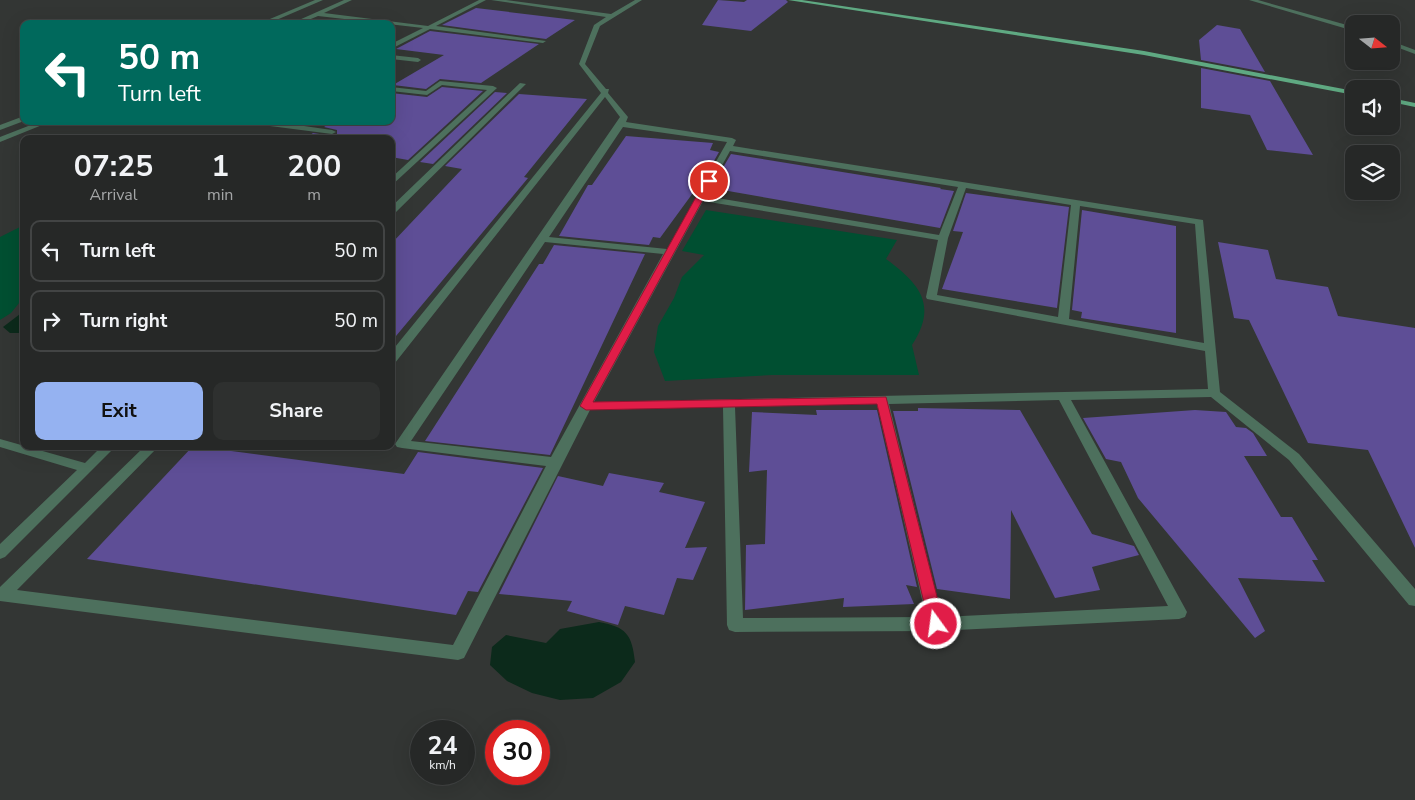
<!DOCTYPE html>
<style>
:root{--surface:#262827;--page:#2e302f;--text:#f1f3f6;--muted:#a4a6a7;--line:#424444;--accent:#95b2f1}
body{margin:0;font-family:"Nunito Sans",sans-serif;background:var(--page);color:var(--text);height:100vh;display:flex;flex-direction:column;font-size:19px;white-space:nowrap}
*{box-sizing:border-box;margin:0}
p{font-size:16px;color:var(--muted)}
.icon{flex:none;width:28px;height:28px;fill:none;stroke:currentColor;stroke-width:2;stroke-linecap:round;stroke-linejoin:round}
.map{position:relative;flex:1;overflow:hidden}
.side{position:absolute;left:20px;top:135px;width:375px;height:315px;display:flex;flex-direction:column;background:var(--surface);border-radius:10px;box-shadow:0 5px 20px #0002,0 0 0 1px var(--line)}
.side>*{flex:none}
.top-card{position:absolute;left:20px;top:20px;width:375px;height:105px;border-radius:10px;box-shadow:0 5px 20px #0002,0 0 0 1px var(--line);background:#00695c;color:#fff;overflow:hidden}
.needle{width:32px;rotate:107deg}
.buttons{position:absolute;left:1345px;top:15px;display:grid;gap:10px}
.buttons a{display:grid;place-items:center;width:55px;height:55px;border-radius:10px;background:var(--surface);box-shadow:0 5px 20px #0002,0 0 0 1px var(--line);font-size:25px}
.speed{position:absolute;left:410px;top:720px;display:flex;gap:10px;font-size:25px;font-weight:700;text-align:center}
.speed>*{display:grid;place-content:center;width:65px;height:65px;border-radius:50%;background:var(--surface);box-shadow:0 5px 20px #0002,0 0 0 1px var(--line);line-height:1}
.speed small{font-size:12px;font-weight:400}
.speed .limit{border:8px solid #d22;background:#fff;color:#111}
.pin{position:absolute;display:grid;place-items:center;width:42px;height:42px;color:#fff;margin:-21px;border:2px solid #fff;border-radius:50%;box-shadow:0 1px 5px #0007}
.me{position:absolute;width:55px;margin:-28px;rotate:346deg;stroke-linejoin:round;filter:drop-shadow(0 0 4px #0008)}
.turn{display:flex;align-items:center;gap:18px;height:105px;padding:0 15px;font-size:22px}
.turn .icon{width:65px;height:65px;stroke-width:2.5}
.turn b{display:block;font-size:35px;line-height:42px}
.eta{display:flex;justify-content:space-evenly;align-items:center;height:85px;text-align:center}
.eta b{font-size:30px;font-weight:700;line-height:35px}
.primary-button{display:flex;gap:10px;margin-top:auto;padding:10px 15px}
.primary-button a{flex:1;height:58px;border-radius:10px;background:var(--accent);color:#111;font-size:20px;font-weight:700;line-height:58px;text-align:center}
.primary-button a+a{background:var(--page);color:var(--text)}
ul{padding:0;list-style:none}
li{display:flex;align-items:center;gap:15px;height:62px;margin:0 10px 8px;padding:0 5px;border:2px solid var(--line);border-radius:10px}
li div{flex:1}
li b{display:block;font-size:19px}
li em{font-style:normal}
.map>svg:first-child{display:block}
.green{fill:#004f31}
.water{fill:#0c2a1b}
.building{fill:#5e4e96}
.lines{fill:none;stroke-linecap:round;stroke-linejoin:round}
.minor{fill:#4d705d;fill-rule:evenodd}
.major{fill:#5fa982;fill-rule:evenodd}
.route{fill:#e11d48;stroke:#92132f}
</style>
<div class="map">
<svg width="1415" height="800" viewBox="0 0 1415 800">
<rect width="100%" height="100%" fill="#333634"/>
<!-- green -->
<path class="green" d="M 706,210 L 897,240 L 886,259 C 920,284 938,305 912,345 L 919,375 L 772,375 L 665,381 L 654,352 L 658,326 L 674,298 L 682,277 L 704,255 L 682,251 Z
M 24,225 L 24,297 L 11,313 L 0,320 L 0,237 Z"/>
<!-- water -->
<path class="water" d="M 24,311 L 24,333 L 10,333 L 3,327 Z
M 599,622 C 626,627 632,634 635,662 L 621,682 L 593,698 L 560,700 L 532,693 L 507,681 L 490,665 L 492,647 L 506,635 L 546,643 L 560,629 Z"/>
<!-- building -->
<path class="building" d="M 718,0 L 744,2 L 747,0 L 786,0 L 788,2 L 751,31 L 702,25 Z
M 476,8 L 575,20 L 546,39 L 442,25 Z
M 1217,25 L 1240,29 L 1265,72 L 1201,60 L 1199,40 Z
M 430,31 L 539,44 L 481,83 L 440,79 L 426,89 L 393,85 L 444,55 L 396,49 Z
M 1201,68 L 1270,81 L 1313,155 L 1267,150 L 1250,115 L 1201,108 Z
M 442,87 L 483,91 L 408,160 L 391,157 L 391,139 L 304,139 L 313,133 L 332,136 L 337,134 L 337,130 L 324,127 L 333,121 L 391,121 L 391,93 L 427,97 Z
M 495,92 L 507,93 L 433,164 L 420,162 Z
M 519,94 L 587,99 L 524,177 L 528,178 L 391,342 L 391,244 L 462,169 L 445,166 Z
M 626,136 L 713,143 L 710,150 L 719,152 L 700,186 L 698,186 L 660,238 L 653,237 L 649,245 L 559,236 L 588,185 L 592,185 Z
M 731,154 L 941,188 L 940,189 L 954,191 L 940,228 L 711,188 Z
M 966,193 L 1069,207 L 1057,308 L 942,289 L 963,232 L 953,231 Z
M 1082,210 L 1176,226 L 1176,333 L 1081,318 L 1082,312 L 1072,310 Z
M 1218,242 L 1268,250 L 1276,279 L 1328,287 L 1338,316 L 1415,328 L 1415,548 L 1368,450 L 1308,443 L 1249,320 L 1234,318 Z
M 554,245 L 645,254 L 550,455 L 425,441 L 539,264 L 543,264 Z
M 918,408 L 1020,410 L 1092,534 L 1134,546 L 1139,555 L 1092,567 L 1100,590 L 1055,598 L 1011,510 L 1010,599 L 937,589 L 893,411 L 918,411 Z
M 816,410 L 877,410 L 917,587 L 906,585 L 914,604 L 843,607 L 844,598 L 745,610 L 746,545 L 765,544 L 767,470 L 749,472 L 752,412 L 817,415 Z
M 1195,410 L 1226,412 L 1236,427 L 1246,428 L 1253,433 L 1267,456 L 1244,456 L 1281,517 L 1292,517 L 1318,560 L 1312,560 L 1325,582 L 1238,578 L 1265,631 L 1255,638 L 1138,498 L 1121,462 L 1106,459 L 1083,418 Z
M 193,446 L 404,474 L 418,452 L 543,468 L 478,592 L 468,591 L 456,615 L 87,559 Z
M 609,473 L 664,483 L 659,492 L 705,502 L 685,548 L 707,547 L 693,580 L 677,578 L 664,615 L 625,606 L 618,625 L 567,611 L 572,601 L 499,594 L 558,476 L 603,486 Z"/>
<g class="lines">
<!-- minor -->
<path class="minor" d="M 315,0 L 323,0 L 267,24 L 258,24 Z
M 344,0 L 352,0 L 324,13 L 428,26 L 479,0 L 486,0 L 436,26 L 546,41 L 543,43 L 430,29 L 391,49 L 391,44 L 423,28 L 318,16 L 299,24 L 290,24 Z
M 491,0 L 506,0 L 611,14 L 635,0 L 642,0 L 600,26 L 585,64 L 606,89 L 609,89 L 608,93 L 628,117 L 626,122 L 732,138 L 736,140 L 733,146 L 1203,220 L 1220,392 L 1299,454 L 1415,589 L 1415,606 L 1409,605 L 1289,460 L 1211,397 L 1071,400 L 1187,612 L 1185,617 L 1179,619 L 936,631 L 735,632 L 729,630 L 727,625 L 723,407 L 590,410 L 464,658 L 458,660 L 0,601 L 0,587 L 145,446 L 159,446 L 17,590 L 453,645 L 546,466 L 402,448 L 397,447 L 395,444 L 620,117 L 605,97 L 395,363 L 391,363 L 391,352 L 601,93 L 579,64 L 594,25 L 606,17 ZM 623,127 L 727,142 L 667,249 L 549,237 ZM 730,151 L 958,187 L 939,235 L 705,196 ZM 966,188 L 1071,205 L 1058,317 L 937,295 L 948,238 ZM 703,201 L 938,240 L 926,297 L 927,299 L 1205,351 L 1208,389 L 594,402 ZM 1080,206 L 1195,224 L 1204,343 L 1069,319 ZM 545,242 L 663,254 L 551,457 L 411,441 ZM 1059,400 L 1168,606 L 942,617 L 889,404 ZM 877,404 L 926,617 L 743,618 L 735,407 Z
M 1249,0 L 1258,0 L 1354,27 L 1354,31 Z
M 1391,41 L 1415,50 L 1415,54 L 1391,45 Z
M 391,55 L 418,58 L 421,60 L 418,62 L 391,59 Z
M 440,81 L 493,86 L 497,88 L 391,186 L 391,178 L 487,90 L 442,85 L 427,95 L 391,91 L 391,87 L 426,91 Z
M 520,83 L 526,84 L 394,214 L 391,215 L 391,207 Z
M 24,116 L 24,121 L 0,130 L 0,125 Z
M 41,121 L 52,121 L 0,142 L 0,137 Z
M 269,121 L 332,130 L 336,132 L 332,134 L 270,126 L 266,124 Z
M 0,439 L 85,463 L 102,446 L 116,446 L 5,557 L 0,559 L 0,544 L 77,470 L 0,447 Z"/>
<!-- major -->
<path class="major" d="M 788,0 L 802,0 L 1144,51 L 1354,91 L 1354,95 L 1144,55 Z
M 1391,98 L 1415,103 L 1415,107 L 1391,102 Z"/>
</g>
<!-- route -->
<path class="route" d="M 706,179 L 713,181 L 593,402 L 886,397 L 944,624 L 942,628 L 936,630 L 931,628 L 929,624 L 877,404 L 586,410 L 580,406 Z"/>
</svg>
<div class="buttons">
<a><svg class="needle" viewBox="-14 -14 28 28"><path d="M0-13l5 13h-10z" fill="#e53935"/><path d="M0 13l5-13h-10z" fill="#a4a6a7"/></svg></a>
<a><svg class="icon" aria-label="sound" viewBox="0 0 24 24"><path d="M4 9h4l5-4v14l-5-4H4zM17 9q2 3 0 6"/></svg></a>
<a><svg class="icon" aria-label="layers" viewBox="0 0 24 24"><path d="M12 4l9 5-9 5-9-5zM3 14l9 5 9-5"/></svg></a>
</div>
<div class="speed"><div>24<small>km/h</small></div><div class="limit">30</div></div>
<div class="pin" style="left:709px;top:181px;background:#d93025"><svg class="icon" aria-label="arrive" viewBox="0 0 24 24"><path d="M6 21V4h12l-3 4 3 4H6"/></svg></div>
<svg class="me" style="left:936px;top:624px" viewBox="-20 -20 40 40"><circle r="17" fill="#e11d48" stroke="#fff" stroke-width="3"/><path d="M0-11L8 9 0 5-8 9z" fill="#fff"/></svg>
<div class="top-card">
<div class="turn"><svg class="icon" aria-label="left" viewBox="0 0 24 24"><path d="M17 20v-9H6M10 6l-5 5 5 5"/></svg><div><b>50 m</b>Turn left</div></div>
</div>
<section class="side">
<div class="eta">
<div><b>07:25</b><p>Arrival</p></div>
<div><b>1</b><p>min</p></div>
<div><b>200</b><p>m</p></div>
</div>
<ul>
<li><svg class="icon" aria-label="left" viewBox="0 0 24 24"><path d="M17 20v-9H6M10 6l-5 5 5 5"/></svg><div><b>Turn left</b></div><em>50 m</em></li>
<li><svg class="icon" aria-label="right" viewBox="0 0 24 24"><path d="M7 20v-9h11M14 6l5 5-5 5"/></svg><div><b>Turn right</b></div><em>50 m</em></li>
</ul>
<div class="primary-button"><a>Exit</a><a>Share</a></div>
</section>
</div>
